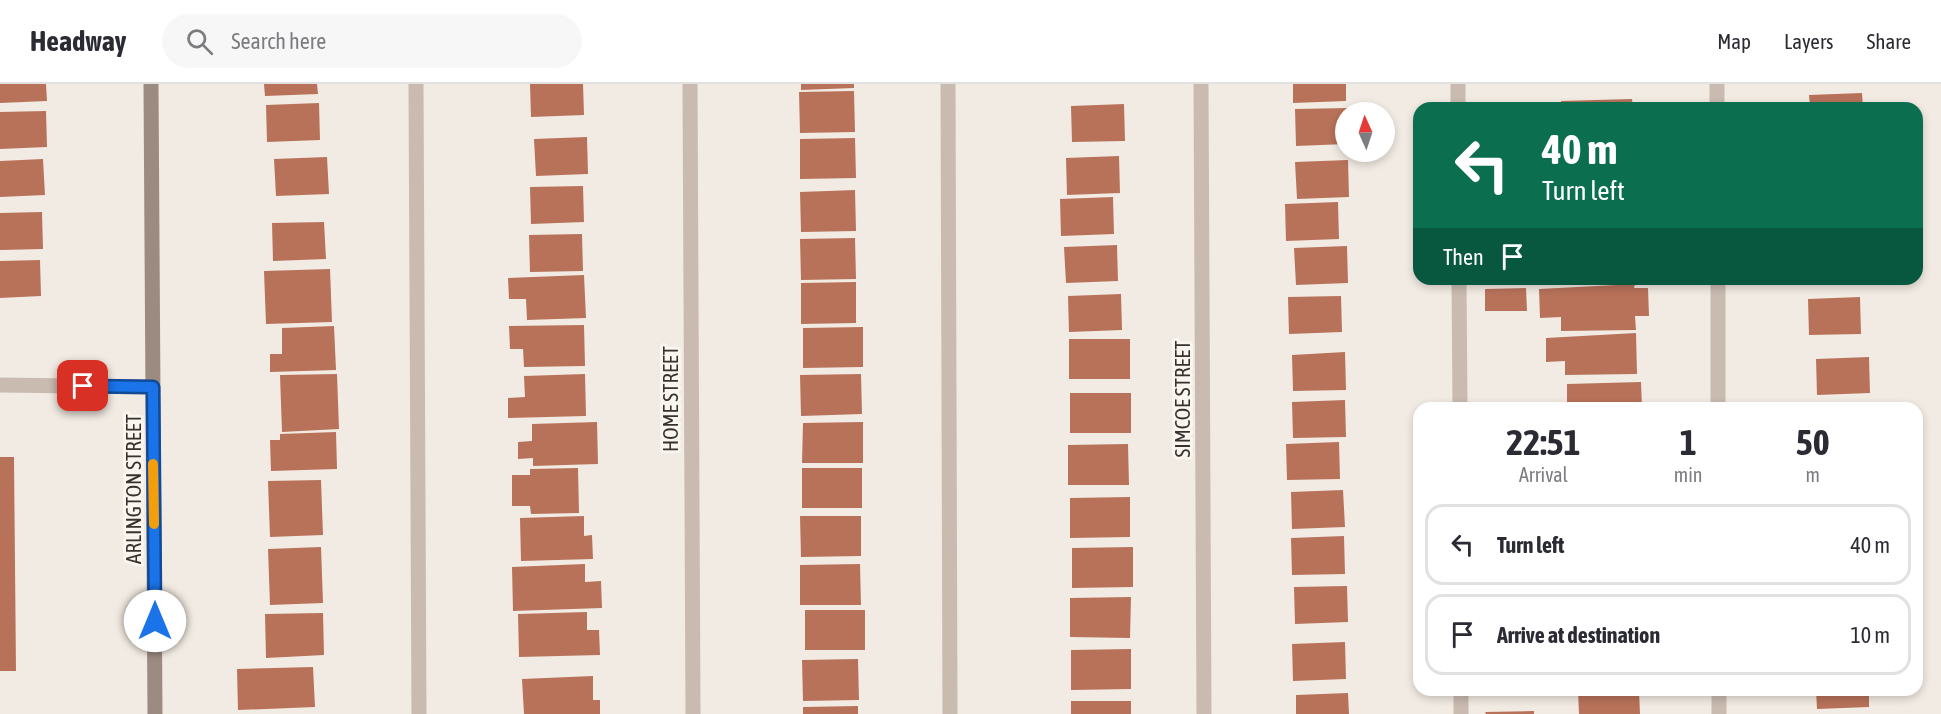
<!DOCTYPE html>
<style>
:root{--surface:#fff;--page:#f7f7f7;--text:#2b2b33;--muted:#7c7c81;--line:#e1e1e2}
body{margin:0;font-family:"Asap Condensed",sans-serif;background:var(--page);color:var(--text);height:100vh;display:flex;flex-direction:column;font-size:22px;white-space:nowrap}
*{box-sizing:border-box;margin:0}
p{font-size:20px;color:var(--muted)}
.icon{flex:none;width:33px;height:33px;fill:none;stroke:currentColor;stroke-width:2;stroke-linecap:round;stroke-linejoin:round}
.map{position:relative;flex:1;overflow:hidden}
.sheet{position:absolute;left:1413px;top:318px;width:510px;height:294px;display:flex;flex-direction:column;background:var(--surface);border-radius:18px;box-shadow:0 3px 9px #0003}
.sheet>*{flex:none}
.banner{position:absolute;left:1413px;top:18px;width:510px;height:183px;border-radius:18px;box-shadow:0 3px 9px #0003;background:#0b6e4f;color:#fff;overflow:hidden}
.needle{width:39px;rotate:357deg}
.controls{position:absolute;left:1335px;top:18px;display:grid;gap:12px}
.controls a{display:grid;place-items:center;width:60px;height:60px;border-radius:50%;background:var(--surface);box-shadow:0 3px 9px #0003;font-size:30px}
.pin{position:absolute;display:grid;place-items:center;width:51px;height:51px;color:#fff;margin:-26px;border-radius:12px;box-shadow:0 3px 9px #0006}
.me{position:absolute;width:66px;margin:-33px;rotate:0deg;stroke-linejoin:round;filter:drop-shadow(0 0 4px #0008)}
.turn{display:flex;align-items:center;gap:21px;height:126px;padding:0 30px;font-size:27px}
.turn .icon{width:78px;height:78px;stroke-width:2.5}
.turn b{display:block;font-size:42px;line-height:51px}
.then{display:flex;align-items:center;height:57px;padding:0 30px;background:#0003;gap:12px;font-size:22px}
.eta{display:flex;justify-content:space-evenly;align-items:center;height:102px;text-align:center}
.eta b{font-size:36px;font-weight:700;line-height:42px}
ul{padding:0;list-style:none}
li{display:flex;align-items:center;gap:18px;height:81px;margin:0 12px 9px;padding:0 18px;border:3px solid var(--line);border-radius:18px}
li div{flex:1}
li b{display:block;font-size:22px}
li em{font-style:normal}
header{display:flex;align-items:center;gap:36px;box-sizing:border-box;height:84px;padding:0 30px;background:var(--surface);border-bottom:2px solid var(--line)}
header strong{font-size:28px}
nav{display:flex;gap:33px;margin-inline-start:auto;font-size:21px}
.search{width:420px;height:54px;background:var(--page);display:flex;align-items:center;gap:15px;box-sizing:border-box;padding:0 21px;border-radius:33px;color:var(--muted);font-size:22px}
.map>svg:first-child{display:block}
.building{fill:#b8725a}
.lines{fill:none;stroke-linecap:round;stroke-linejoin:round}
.lane{stroke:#c9bbb0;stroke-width:15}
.street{stroke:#c9bbb0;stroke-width:15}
.secondary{stroke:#9c8b81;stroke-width:15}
.route-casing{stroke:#114b97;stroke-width:15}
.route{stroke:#1a73e8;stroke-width:10}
.slow{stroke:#f59e0b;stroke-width:10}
.labels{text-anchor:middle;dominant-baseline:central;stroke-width:6;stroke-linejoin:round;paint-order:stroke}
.street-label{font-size:21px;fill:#39312d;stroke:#f9f5ef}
</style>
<header>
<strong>Headway</strong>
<div class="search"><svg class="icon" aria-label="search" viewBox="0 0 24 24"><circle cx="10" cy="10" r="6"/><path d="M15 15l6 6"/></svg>Search here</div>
<nav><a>Map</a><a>Layers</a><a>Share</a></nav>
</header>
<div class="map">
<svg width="1941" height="630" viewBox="0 0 1941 630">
<rect width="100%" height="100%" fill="#f2ebe3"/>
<!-- building -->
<path class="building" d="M 0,0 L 46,0 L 47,17 L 0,19 Z
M 264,0 L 317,0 L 318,10 L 265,12 Z
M 530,0 L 583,0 L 584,31 L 531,33 Z
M 801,0 L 854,0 L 854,4 L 801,6 Z
M 1293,0 L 1346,0 L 1346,17 L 1293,19 Z
M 854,7 L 855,48 L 800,49 L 799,8 Z
M 1862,9 L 1863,24 L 1810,24 L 1809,11 Z
M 1632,15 L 1633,24 L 1561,24 L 1561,17 Z
M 319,19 L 320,56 L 267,58 L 266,21 Z
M 1124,20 L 1125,57 L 1072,58 L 1071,22 Z
M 1348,24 L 1348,28 L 1346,28 L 1346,60 L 1296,62 L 1295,25 Z
M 46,27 L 47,63 L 0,65 L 0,28 Z
M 587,53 L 588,90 L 536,92 L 534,55 Z
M 855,54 L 856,94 L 800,95 L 800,55 Z
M 1119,72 L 1120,109 L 1067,111 L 1066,74 Z
M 327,73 L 329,110 L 276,112 L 274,75 Z
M 43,75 L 45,111 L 0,113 L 0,77 Z
M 1348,76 L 1349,113 L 1297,115 L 1295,78 Z
M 583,102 L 584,138 L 531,140 L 530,103 Z
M 855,106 L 856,147 L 801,148 L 800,108 Z
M 1113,113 L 1114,150 L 1061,152 L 1060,115 Z
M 1338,118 L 1339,155 L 1286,157 L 1285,120 Z
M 42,128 L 43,165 L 0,166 L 0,129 Z
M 324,138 L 326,175 L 273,177 L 272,139 Z
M 582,150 L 583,187 L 530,188 L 529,151 Z
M 855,154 L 856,195 L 801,196 L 800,155 Z
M 1117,161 L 1118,197 L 1066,199 L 1064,163 Z
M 1347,162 L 1348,199 L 1296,201 L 1294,164 Z
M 40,176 L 41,212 L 0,214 L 0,177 Z
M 330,185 L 332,238 L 266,240 L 264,187 Z
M 584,191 L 586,234 L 527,236 L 526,215 L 509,215 L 508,194 Z
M 1564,195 L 1626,195 L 1626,197 L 1564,198 Z
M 856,198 L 856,239 L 801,240 L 801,199 Z
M 1635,200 L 1634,204 L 1648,204 L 1649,232 L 1635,232 L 1636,246 L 1561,247 L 1561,233 L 1540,234 L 1539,205 Z
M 1526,204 L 1527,227 L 1485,227 L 1485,205 Z
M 1121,210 L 1122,246 L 1069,248 L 1068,212 Z
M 1341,212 L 1342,248 L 1289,250 L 1288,213 Z
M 1860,213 L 1861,250 L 1809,251 L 1808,215 Z
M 584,241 L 585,282 L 524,283 L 523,265 L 510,265 L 509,242 Z
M 334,242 L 336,286 L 270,288 L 270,270 L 282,270 L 282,244 Z
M 863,243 L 863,283 L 803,284 L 803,244 Z
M 1636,249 L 1637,290 L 1565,291 L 1565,277 L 1546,278 L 1546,254 Z
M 1069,255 L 1130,255 L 1130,295 L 1069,295 Z
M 1345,268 L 1346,306 L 1293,307 L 1292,271 Z
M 1869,273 L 1870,309 L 1817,311 L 1816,275 Z
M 337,290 L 339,345 L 282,348 L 280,291 Z
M 585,290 L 586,332 L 508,334 L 508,314 L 525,313 L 524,292 Z
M 861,290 L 862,330 L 801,332 L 800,291 Z
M 1641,298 L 1642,324 L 1567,324 L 1567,300 Z
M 1070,309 L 1131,309 L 1131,349 L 1070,349 Z
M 1345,316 L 1346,353 L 1293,354 L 1292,318 Z
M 597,338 L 598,380 L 533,382 L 533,374 L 518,375 L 518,358 L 532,357 L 532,340 Z
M 863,338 L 863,379 L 802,379 L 803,339 Z
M 336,348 L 337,385 L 271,387 L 270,356 L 280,356 L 280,350 Z
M 1339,358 L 1340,395 L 1287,396 L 1286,360 Z
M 1128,360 L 1129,401 L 1068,401 L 1068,361 Z
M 0,373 L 14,373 L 16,587 L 0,587 Z
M 578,384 L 579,429 L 531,430 L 530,422 L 512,422 L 512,391 L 530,391 L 530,385 Z
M 802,384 L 862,384 L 862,424 L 802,424 Z
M 321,396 L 323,451 L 270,453 L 268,397 Z
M 1343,406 L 1345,443 L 1292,445 L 1291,408 Z
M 1130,413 L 1130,453 L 1070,454 L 1070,414 Z
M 584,432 L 584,452 L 592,451 L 593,475 L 521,477 L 520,434 Z
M 800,432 L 861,432 L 861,472 L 801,473 Z
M 1344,452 L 1345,490 L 1292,491 L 1291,454 Z
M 321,463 L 323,519 L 270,521 L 268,465 Z
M 1133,463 L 1133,503 L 1072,504 L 1072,464 Z
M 585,480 L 585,498 L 601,497 L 602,524 L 513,527 L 512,483 Z
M 860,480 L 861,521 L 800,521 L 800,481 Z
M 1347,502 L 1348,538 L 1295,540 L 1294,503 Z
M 1131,513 L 1130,554 L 1070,553 L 1070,514 Z
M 805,526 L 865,526 L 865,566 L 805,566 Z
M 587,528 L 587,546 L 599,546 L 600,571 L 519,573 L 518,530 Z
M 323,529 L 324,571 L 266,574 L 265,530 Z
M 1345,558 L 1346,595 L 1293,597 L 1292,560 Z
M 1131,565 L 1131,605 L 1071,606 L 1071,566 Z
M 858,575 L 859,616 L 803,617 L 802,576 Z
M 313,583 L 315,623 L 238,626 L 237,585 Z
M 593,592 L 593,616 L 600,616 L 600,630 L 524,630 L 522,595 Z
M 1578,606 L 1639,606 L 1640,630 L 1579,630 Z
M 1816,606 L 1869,606 L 1869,623 L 1817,625 Z
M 1348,609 L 1349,630 L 1296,630 L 1296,611 Z
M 1071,617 L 1131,617 L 1131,630 L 1071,630 Z
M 858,622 L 858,630 L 803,630 L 803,623 Z
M 1534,627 L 1534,630 L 1486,630 L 1485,628 Z"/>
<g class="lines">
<!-- lane -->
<path class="lane" d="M 416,0 L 419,630
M 948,0 L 950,630
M 1458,0 L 1458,24
M 1459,195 L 1460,324
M 0,301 L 153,303
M 1461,606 L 1461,630"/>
<!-- street -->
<path class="street" d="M 690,0 L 693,630
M 1201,0 L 1204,630
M 1717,0 L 1717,24
M 1718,195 L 1718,324
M 1719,606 L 1719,630"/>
<!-- secondary -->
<path class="secondary" d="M 151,0 L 155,630"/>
</g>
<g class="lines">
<defs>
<path id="route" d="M 83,302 L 153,303 L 155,537"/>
</defs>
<!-- route casing -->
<use href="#route" class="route-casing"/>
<!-- route -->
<use href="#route" class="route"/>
<!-- slow -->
<path class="slow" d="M 153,380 L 154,440"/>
</g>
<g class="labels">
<!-- street labels -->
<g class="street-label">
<text transform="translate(670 315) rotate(-90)">HOME STREET</text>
<text transform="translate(1182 315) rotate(-90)">SIMCOE STREET</text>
<text transform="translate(133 405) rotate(-90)">ARLINGTON STREET</text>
</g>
</g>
</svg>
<div class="controls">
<a><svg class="needle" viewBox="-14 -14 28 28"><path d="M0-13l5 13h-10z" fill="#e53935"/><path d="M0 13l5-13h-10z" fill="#7c7c81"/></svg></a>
</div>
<div class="pin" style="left:83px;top:302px;background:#d93025"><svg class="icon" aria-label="arrive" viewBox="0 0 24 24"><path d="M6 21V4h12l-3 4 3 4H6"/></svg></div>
<svg class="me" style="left:155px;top:537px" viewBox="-20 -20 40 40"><circle r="19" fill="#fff"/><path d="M0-13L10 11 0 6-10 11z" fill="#1a73e8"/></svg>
<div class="banner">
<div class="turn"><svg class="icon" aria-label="left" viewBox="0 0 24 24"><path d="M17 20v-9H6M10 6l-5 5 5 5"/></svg><div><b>40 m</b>Turn left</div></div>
<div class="then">Then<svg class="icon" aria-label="arrive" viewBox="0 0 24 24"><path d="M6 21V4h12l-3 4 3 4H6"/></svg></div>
</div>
<section class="sheet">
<div class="eta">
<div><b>22:51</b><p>Arrival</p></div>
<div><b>1</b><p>min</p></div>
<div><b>50</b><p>m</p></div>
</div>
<ul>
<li><svg class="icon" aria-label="left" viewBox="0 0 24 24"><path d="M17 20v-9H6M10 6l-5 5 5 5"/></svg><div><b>Turn left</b></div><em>40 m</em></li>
<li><svg class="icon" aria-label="arrive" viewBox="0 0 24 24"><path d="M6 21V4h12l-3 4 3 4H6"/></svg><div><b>Arrive at destination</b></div><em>10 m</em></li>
</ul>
</section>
</div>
